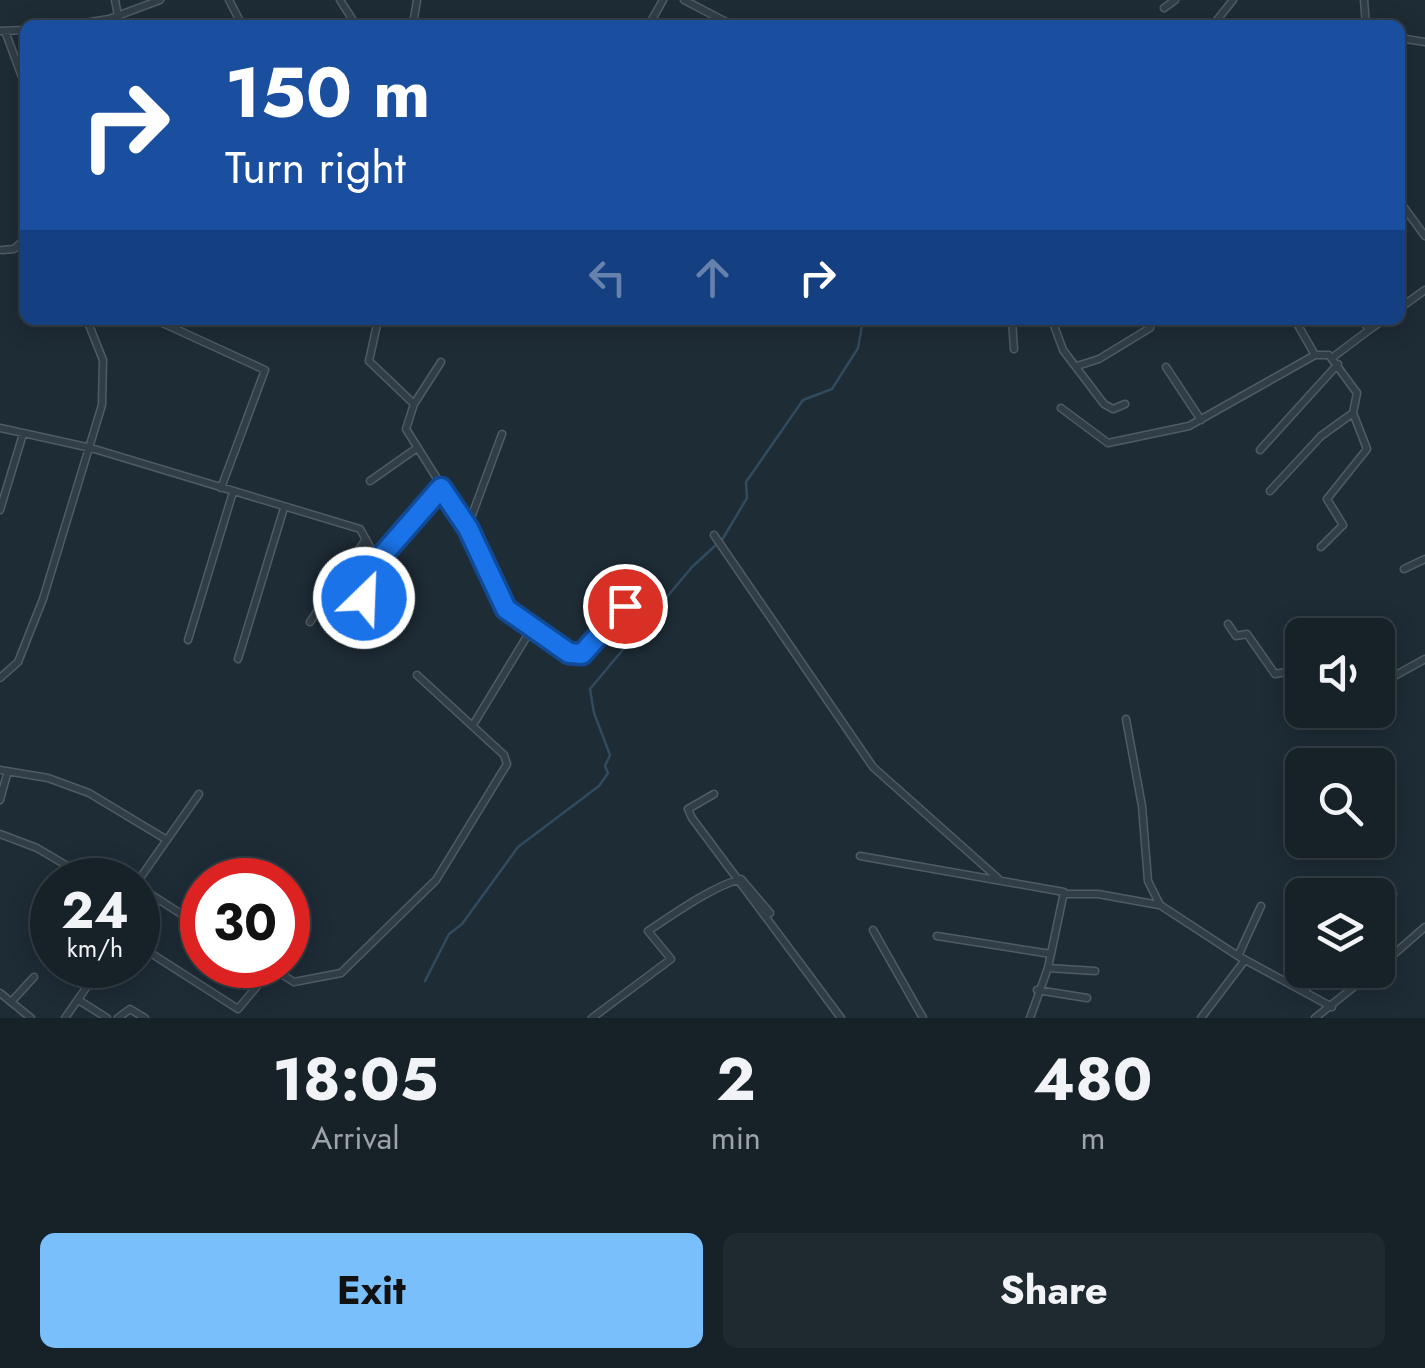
<!DOCTYPE html>
<style>
:root{--surface:#162128;--page:#1f2930;--text:#f1f3f6;--muted:#9ea3a8;--line:#353e45;--accent:#79bffb}
body{margin:0;font-family:Jost,sans-serif;background:var(--page);color:var(--text);height:100vh;display:flex;flex-direction:column;font-size:38px;white-space:nowrap}
*{box-sizing:border-box;margin:0}
p{font-size:32px;color:var(--muted)}
.icon{flex:none;width:55px;height:55px;fill:none;stroke:currentColor;stroke-width:2;stroke-linecap:round;stroke-linejoin:round}
.map{position:relative;height:1018px;overflow:hidden}
.panel{display:flex;flex-direction:column;background:var(--surface);flex:1}
.panel>*{flex:none}
.guide{position:absolute;left:20px;top:20px;width:1385px;height:305px;border-radius:15px;box-shadow:0 5px 25px #0003,0 0 0 2px var(--line);background:#1a4fa0;color:#fff;overflow:hidden}
.buttons{position:absolute;left:1285px;top:618px;display:grid;gap:20px}
.buttons a{display:grid;place-items:center;width:110px;height:110px;border-radius:15px;background:var(--surface);box-shadow:0 5px 25px #0003,0 0 0 2px var(--line);font-size:50px}
.speed{position:absolute;left:30px;top:858px;display:flex;gap:20px;font-size:50px;font-weight:700;text-align:center}
.speed>*{display:grid;place-content:center;width:130px;height:130px;border-radius:50%;background:var(--surface);box-shadow:0 5px 25px #0003,0 0 0 2px var(--line);line-height:1}
.speed small{font-size:25px;font-weight:400}
.speed .limit{border:15px solid #d22;background:#fff;color:#111}
.pin{position:absolute;display:grid;place-items:center;width:85px;height:85px;color:#fff;margin:-42px;border:5px solid #fff;border-radius:50%;box-shadow:0 2px 10px #0007}
.me{position:absolute;width:110px;margin:-55px;rotate:24deg;stroke-linejoin:round;filter:drop-shadow(0 0 8px #0008)}
.turn{display:flex;align-items:center;gap:35px;height:210px;padding:0 40px;font-size:45px}
.turn .icon{width:130px;height:130px;stroke-width:2.5}
.turn b{display:block;font-size:70px;line-height:85px}
.lanes{display:flex;align-items:center;height:95px;padding:0 40px;background:#0003;justify-content:center;gap:50px;direction:ltr}
.lanes .off{opacity:.35}
.eta{display:flex;justify-content:space-evenly;align-items:center;height:170px;text-align:center}
.eta b{font-size:60px;font-weight:700;line-height:70px}
.primary-button{display:flex;gap:20px;margin-top:auto;padding:20px 40px}
.primary-button a{flex:1;height:115px;border-radius:15px;background:var(--accent);color:#111;font-size:40px;font-weight:700;line-height:115px;text-align:center}
.primary-button a+a{background:var(--page);color:var(--text)}
.map>svg:first-child{display:block}
.lines{fill:none;stroke-linecap:round;stroke-linejoin:round}
.stream{stroke:#314b5e;stroke-width:2.5}
.minor-casing{stroke:#4f5c65;stroke-width:9}
.minor{stroke:#323e47;stroke-width:6}
.route-casing{stroke:#114b97;stroke-width:25}
.route{stroke:#1a73e8;stroke-width:18}
</style>
<div class="map">
<svg width="1425" height="1018" viewBox="0 0 1425 1018">
<rect width="100%" height="100%" fill="#1e2c36"/>
<g class="lines">
<!-- stream -->
<path class="stream" d="M 722,540 L 747,498 L 746,482 L 803,400 L 832,389 L 858,348 L 863,320
M 425,981 L 449,934 L 462,924 L 518,847 L 599,786 L 608,773 L 605,766 L 610,755 L 594,713 L 590,689 L 692,567 L 716,545"/>
<defs>
<path id="minor" d="M 115,0 L 118,16
M 229,0 L 242,25
M 340,0 L 356,25
M 684,0 L 732,25
M 1364,0 L 1366,25
M 1164,8 L 1175,0
M 72,25 L 109,19 L 160,0
M 413,25 L 417,0
M 649,25 L 663,0
M 1213,25 L 1233,0
M 0,31 L 25,30
M 5,31 L 25,85
M 1400,38 L 1425,42
M 1400,202 L 1425,236
M 2,250 L 14,249 L 25,239
M 1400,308 L 1425,290
M 156,320 L 265,370 L 221,488
M 378,320 L 369,361 L 414,404
M 1012,320 L 1014,349
M 1052,320 L 1063,350 L 1104,404 L 1113,409 L 1125,404
M 1295,320 L 1315,355
M 1369,330 L 1383,320
M 1333,357 L 1369,330 L 1363,320
M 441,362 L 414,404 L 406,429 L 468,528 L 506,609 L 569,653 L 582,654 L 625,606
M 1077,366 L 1099,359 L 1150,328 L 1152,320
M 1166,367 L 1201,420
M 1061,408 L 1108,443 L 1189,426 L 1315,355 L 1329,355 L 1357,393 L 1353,413 L 1367,449 L 1327,499 L 1343,525 L 1321,547
M 0,428 L 91,448 L 360,529 L 380,565 L 364,598 L 337,635
M 1260,450 L 1338,364
M 370,481 L 417,448
M 1270,491 L 1321,436 L 1353,413
M 0,510 L 23,434
M 468,526 L 502,434
M 714,535 L 873,767 L 1001,881
M 380,558 L 441,488
M 1404,569 L 1425,559
M 310,622 L 366,539
M 1228,624 L 1236,636 L 1247,634 L 1275,674 L 1302,669
M 188,640 L 233,492
M 238,659 L 284,508
M 0,678 L 18,662 L 43,599 L 102,405 L 103,360 L 87,320
M 1378,685 L 1425,659
M 1126,719 L 1142,806 L 1148,881 L 1160,905 L 1238,956 L 1332,1007
M 473,725 L 532,628
M 0,770 L 48,778 L 89,793 L 167,840
M 714,794 L 688,809 L 692,818 L 841,1018
M 0,800 L 7,774
M 0,834 L 37,848 L 91,880
M 860,856 L 1064,892 L 1048,968 L 1095,971
M 138,881 L 199,794
M 138,886 L 198,925
M 1066,894 L 1098,894 L 1159,905
M 1378,911 L 1393,894
M 873,930 L 923,1018
M 937,936 L 1051,954
M 138,945 L 238,1009 L 272,968 L 294,982 L 341,973 L 436,880 L 507,764 L 504,755 L 417,675
M 1238,956 L 1261,906
M 1378,968 L 1425,927
M 1037,990 L 1087,998
M 1305,990 L 1323,970
M 0,993 L 31,1018
M 80,1001 L 107,1018
M 11,1002 L 34,977
M 65,1018 L 102,965
M 118,1018 L 130,1009 L 145,1018
M 592,1018 L 671,959 L 648,931 C 674,914 713,886 741,879 L 770,913
M 1030,1018 L 1048,968
M 1201,1018 L 1245,960
M 1315,1018 L 1375,970"/>
</defs>
<!-- minor casing -->
<use href="#minor" class="minor-casing"/>
<!-- minor -->
<use href="#minor" class="minor"/>
</g>
<g class="lines">
<defs>
<path id="route" d="M 364,598 L 379,570 L 380,558 L 441,488 L 468,528 L 506,609 L 569,653 L 582,654 L 625,606"/>
</defs>
<!-- route casing -->
<use href="#route" class="route-casing"/>
<!-- route -->
<use href="#route" class="route"/>
</g>
</svg>
<div class="buttons">
<a><svg class="icon" aria-label="sound" viewBox="0 0 24 24"><path d="M4 9h4l5-4v14l-5-4H4zM17 9q2 3 0 6"/></svg></a>
<a><svg class="icon" aria-label="search" viewBox="0 0 24 24"><circle cx="10" cy="10" r="6"/><path d="M15 15l6 6"/></svg></a>
<a><svg class="icon" aria-label="layers" viewBox="0 0 24 24"><path d="M12 4l9 5-9 5-9-5zM3 14l9 5 9-5"/></svg></a>
</div>
<div class="speed"><div>24<small>km/h</small></div><div class="limit">30</div></div>
<div class="pin" style="left:625px;top:606px;background:#d93025"><svg class="icon" aria-label="arrive" viewBox="0 0 24 24"><path d="M6 21V4h12l-3 4 3 4H6"/></svg></div>
<svg class="me" style="left:364px;top:598px" viewBox="-20 -20 40 40"><circle r="17" fill="#1a73e8" stroke="#fff" stroke-width="3"/><path d="M0-11L8 9 0 5-8 9z" fill="#fff"/></svg>
<div class="guide">
<div class="turn"><svg class="icon" aria-label="right" viewBox="0 0 24 24"><path d="M7 20v-9h11M14 6l5 5-5 5"/></svg><div><b>150 m</b>Turn right</div></div>
<div class="lanes"><svg class="icon off" aria-label="left" viewBox="0 0 24 24"><path d="M17 20v-9H6M10 6l-5 5 5 5"/></svg><svg class="icon off" aria-label="ahead" viewBox="0 0 24 24"><path d="M12 20V5M6 11l6-6 6 6"/></svg><svg class="icon" aria-label="right" viewBox="0 0 24 24"><path d="M7 20v-9h11M14 6l5 5-5 5"/></svg></div>
</div>
</div>
<section class="panel">
<div class="eta">
<div><b>18:05</b><p>Arrival</p></div>
<div><b>2</b><p>min</p></div>
<div><b>480</b><p>m</p></div>
</div>
<div class="primary-button"><a>Exit</a><a>Share</a></div>
</section>
